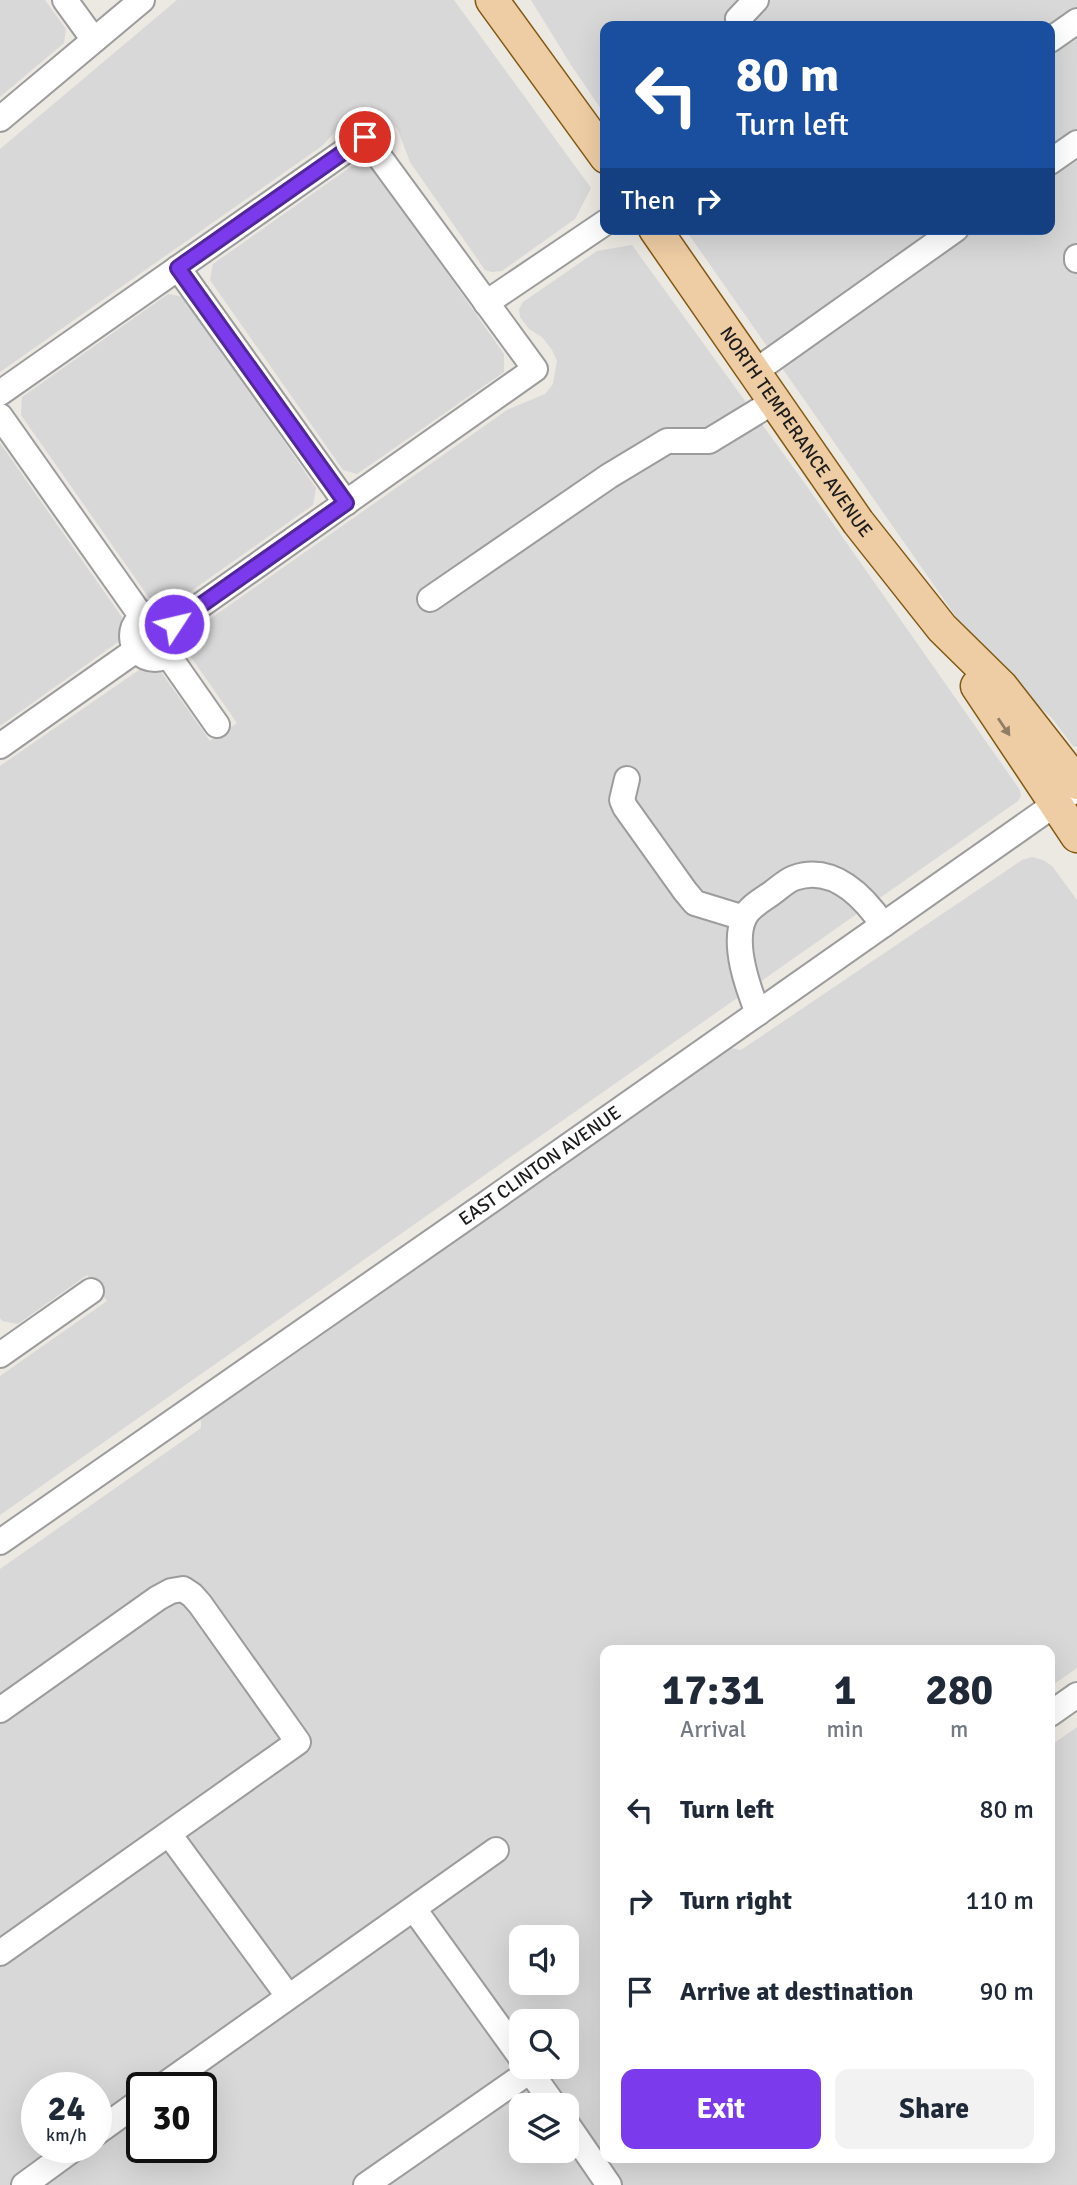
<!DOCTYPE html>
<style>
:root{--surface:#fff;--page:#f2f2f3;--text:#1f2937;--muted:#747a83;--accent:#7c3aed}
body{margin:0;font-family:Signika,sans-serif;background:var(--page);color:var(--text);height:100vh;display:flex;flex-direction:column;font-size:26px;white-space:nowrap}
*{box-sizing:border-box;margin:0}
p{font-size:23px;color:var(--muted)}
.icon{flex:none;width:38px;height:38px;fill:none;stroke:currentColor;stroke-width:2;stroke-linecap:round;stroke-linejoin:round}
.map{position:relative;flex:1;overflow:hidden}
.panel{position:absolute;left:600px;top:1645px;width:455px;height:518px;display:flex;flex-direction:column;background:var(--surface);border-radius:14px;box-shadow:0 7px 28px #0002}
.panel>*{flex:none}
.hud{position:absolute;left:600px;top:21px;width:455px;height:214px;border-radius:14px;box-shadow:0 7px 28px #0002;background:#1a4fa0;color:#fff;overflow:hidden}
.tools{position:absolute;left:509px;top:1925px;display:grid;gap:14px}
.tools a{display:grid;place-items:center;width:70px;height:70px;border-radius:14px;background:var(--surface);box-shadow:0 7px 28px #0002;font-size:35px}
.speed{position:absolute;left:21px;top:2072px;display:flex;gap:14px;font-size:35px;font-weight:700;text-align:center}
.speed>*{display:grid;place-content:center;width:91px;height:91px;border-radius:50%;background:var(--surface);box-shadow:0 7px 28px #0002;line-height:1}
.speed small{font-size:18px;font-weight:400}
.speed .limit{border:4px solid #111;border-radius:10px;background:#fff;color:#111}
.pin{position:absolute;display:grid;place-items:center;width:60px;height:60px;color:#fff;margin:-30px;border:4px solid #fff;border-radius:50%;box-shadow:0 2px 7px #0007}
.me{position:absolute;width:77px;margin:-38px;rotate:55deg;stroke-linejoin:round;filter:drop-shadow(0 0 5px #0008)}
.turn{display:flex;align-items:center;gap:24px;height:147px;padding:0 21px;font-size:32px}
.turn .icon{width:91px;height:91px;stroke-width:2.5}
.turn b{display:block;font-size:49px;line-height:60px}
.then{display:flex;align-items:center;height:66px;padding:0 21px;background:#0003;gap:14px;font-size:26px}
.eta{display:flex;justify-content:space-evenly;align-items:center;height:119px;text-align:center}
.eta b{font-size:42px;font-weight:700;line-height:49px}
.action{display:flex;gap:14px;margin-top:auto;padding:14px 21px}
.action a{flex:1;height:80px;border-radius:14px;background:var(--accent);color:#fff;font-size:28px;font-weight:700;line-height:80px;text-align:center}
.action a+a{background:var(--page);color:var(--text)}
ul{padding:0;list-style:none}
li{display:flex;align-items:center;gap:21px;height:91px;padding:0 21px}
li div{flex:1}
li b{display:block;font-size:26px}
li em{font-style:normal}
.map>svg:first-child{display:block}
.residential{fill:#d9d8d8;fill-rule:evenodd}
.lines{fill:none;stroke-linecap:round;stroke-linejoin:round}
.minor-casing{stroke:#9c9c9c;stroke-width:28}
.major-casing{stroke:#815912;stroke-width:35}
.minor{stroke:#fff;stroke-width:24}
.major{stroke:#efcda4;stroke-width:32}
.oneway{fill:#907d66}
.route-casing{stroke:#51269a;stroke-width:18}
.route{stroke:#7c3aed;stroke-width:12}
.labels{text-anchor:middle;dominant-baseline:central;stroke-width:5;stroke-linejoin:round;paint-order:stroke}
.street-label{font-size:19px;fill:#1b1b1b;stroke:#fff}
</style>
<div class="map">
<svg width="1077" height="2185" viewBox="0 0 1077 2185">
<rect width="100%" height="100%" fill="#ece8e2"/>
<!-- residential -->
<path class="residential" d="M 0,0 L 45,0 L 66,29 L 64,43 L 0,97 Z
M 177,0 L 454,0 L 591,188 L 575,219 L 502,271 L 492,272 L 485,270 L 410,162 L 398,130 L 391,121 L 383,115 L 361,113 L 349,117 L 322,146 L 0,372 L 0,149 Z
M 531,0 L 1077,0 L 1077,747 L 1073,746 L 1051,717 L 1014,685 L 966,631 L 685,229 L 1050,229 L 1050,26 L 606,26 L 605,115 L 571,65 Z
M 356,163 L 372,166 L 504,354 L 504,372 L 357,474 L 343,470 L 210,280 L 213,264 Z
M 632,245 L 806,485 L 1020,790 L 1021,796 L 1018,801 L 0,1515 L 0,1376 L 107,1301 L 87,1275 L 18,1324 L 2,1321 L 0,1318 L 0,766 L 139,670 L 159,669 L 210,741 L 237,723 L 186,650 L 190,633 L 507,410 L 545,394 L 553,384 L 557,361 L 552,350 L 542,337 L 529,329 L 520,317 L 519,309 L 523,302 L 597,251 Z
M 168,294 L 184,297 L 316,488 L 313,505 L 170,606 L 152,602 L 21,415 L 22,397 Z
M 0,443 L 124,620 L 121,640 L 0,726 Z
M 1032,857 L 1043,860 L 1052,866 L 1077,900 L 1077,1668 L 1050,1687 L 1050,1650 L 606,1650 L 606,2158 L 1050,2158 L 1050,1746 L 1077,1727 L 1077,2185 L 0,2185 L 0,1569 L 201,1428 L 201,1419 L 731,1048 L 741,1050 L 1022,860 ZM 522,1937 L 567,1937 L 567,1983 L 522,1983 ZM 522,2021 L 567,2021 L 567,2067 L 522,2067 ZM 37,2088 L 96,2088 L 96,2147 L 37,2147 ZM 142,2088 L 201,2088 L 201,2147 L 142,2147 ZM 522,2105 L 567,2105 L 567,2151 L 522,2151 Z"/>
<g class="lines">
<defs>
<g id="minor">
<path d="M 65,0 L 94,40"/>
<path d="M 740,26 L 738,19 L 756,0"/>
<path d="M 1050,40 L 1077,21"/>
<path d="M 0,119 L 142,0"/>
<path d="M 1050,162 L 1077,143"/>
<path d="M 1077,257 L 1077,260"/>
<path d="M 178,268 L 346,503"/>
<path d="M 486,303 L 606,222"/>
<path d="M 753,373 L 956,229"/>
<path d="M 0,393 L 365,137 L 535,369 L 174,624"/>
<path d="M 0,416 L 142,617"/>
<path d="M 430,599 L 609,476 L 667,441 L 709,441 L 773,402"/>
<circle cx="155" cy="636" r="23"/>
<path d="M 168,655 L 217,725"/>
<path d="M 0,746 L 136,650"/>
<path d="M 627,779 L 622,800 L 625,807 L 685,891 L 695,903 L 744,918"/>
<path d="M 758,1013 C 748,988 732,945 744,918 C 749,907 762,900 772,893 C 779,888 786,881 794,878 C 833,864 864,897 883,925"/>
<path d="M 0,1355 L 91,1291"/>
<path id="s1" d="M 0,1542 L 483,1206 L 1068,795"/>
<path d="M 0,1710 L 158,1598 L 171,1591 L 183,1589 L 192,1595 L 200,1604 L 298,1742 L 0,1953"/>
<path d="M 1050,1714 L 1077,1695"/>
<path d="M 169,1834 L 288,1996"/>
<path d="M 414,1909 L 522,2059"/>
<path d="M 527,2067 L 554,2105"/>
<path d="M 160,2088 L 496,1850"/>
<path d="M 567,2124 L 609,2185"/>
<path d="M 96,2133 L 142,2100"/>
<path d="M 24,2185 L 76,2147"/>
<path d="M 366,2185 L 530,2071"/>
</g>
<g id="major">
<path d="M 492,0 L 606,157"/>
<path id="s2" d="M 655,229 L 858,522 L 942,628 L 1002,687 L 1077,783"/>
<path d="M 977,686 L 1077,836"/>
</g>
</defs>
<!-- minor casing -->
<use href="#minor" class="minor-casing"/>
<!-- major casing -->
<use href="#major" class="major-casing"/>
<!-- minor -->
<use href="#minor" class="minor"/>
<!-- major -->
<use href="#major" class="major"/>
</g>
<!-- one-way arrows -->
<defs><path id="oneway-solid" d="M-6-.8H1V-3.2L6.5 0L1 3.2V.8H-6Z" transform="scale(1.75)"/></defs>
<use class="oneway" href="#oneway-solid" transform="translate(1004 727) rotate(56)"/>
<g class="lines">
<defs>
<path id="route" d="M 174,624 L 346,503 L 178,268 L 365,137"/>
</defs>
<!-- route casing -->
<use href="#route" class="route-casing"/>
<!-- route -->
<use href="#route" class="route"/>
</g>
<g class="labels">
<!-- street labels -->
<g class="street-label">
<text stroke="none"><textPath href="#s2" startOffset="247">NORTH TEMPERANCE AVENUE</textPath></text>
<text stroke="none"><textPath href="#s1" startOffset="658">EAST CLINTON AVENUE</textPath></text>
</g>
</g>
</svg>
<div class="tools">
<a><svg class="icon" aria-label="sound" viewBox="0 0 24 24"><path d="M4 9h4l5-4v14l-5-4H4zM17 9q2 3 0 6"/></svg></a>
<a><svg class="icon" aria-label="search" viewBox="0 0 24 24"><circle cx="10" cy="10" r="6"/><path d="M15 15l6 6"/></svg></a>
<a><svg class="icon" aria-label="layers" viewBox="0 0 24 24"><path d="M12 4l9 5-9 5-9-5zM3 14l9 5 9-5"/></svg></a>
</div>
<div class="speed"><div>24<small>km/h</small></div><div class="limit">30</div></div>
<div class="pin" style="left:365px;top:137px;background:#d93025"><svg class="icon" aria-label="arrive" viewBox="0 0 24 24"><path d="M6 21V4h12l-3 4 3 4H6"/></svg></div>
<svg class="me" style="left:174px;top:624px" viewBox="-20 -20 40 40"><circle r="17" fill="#7c3aed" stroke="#fff" stroke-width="3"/><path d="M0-11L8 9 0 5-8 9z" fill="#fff"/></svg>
<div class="hud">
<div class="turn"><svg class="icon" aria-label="left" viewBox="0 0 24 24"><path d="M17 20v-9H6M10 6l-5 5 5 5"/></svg><div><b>80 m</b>Turn left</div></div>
<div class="then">Then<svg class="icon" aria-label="right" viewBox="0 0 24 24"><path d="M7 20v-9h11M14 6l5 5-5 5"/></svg></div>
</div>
<section class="panel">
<div class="eta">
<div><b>17:31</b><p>Arrival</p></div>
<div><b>1</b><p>min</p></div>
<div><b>280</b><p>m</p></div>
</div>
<ul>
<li><svg class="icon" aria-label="left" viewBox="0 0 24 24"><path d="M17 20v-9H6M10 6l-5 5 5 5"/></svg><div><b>Turn left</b></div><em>80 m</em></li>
<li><svg class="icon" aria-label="right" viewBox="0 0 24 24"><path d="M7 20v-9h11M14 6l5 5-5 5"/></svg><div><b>Turn right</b></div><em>110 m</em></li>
<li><svg class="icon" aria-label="arrive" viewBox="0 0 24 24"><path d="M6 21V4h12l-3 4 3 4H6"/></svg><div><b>Arrive at destination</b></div><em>90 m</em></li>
</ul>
<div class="action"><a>Exit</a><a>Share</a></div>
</section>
</div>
